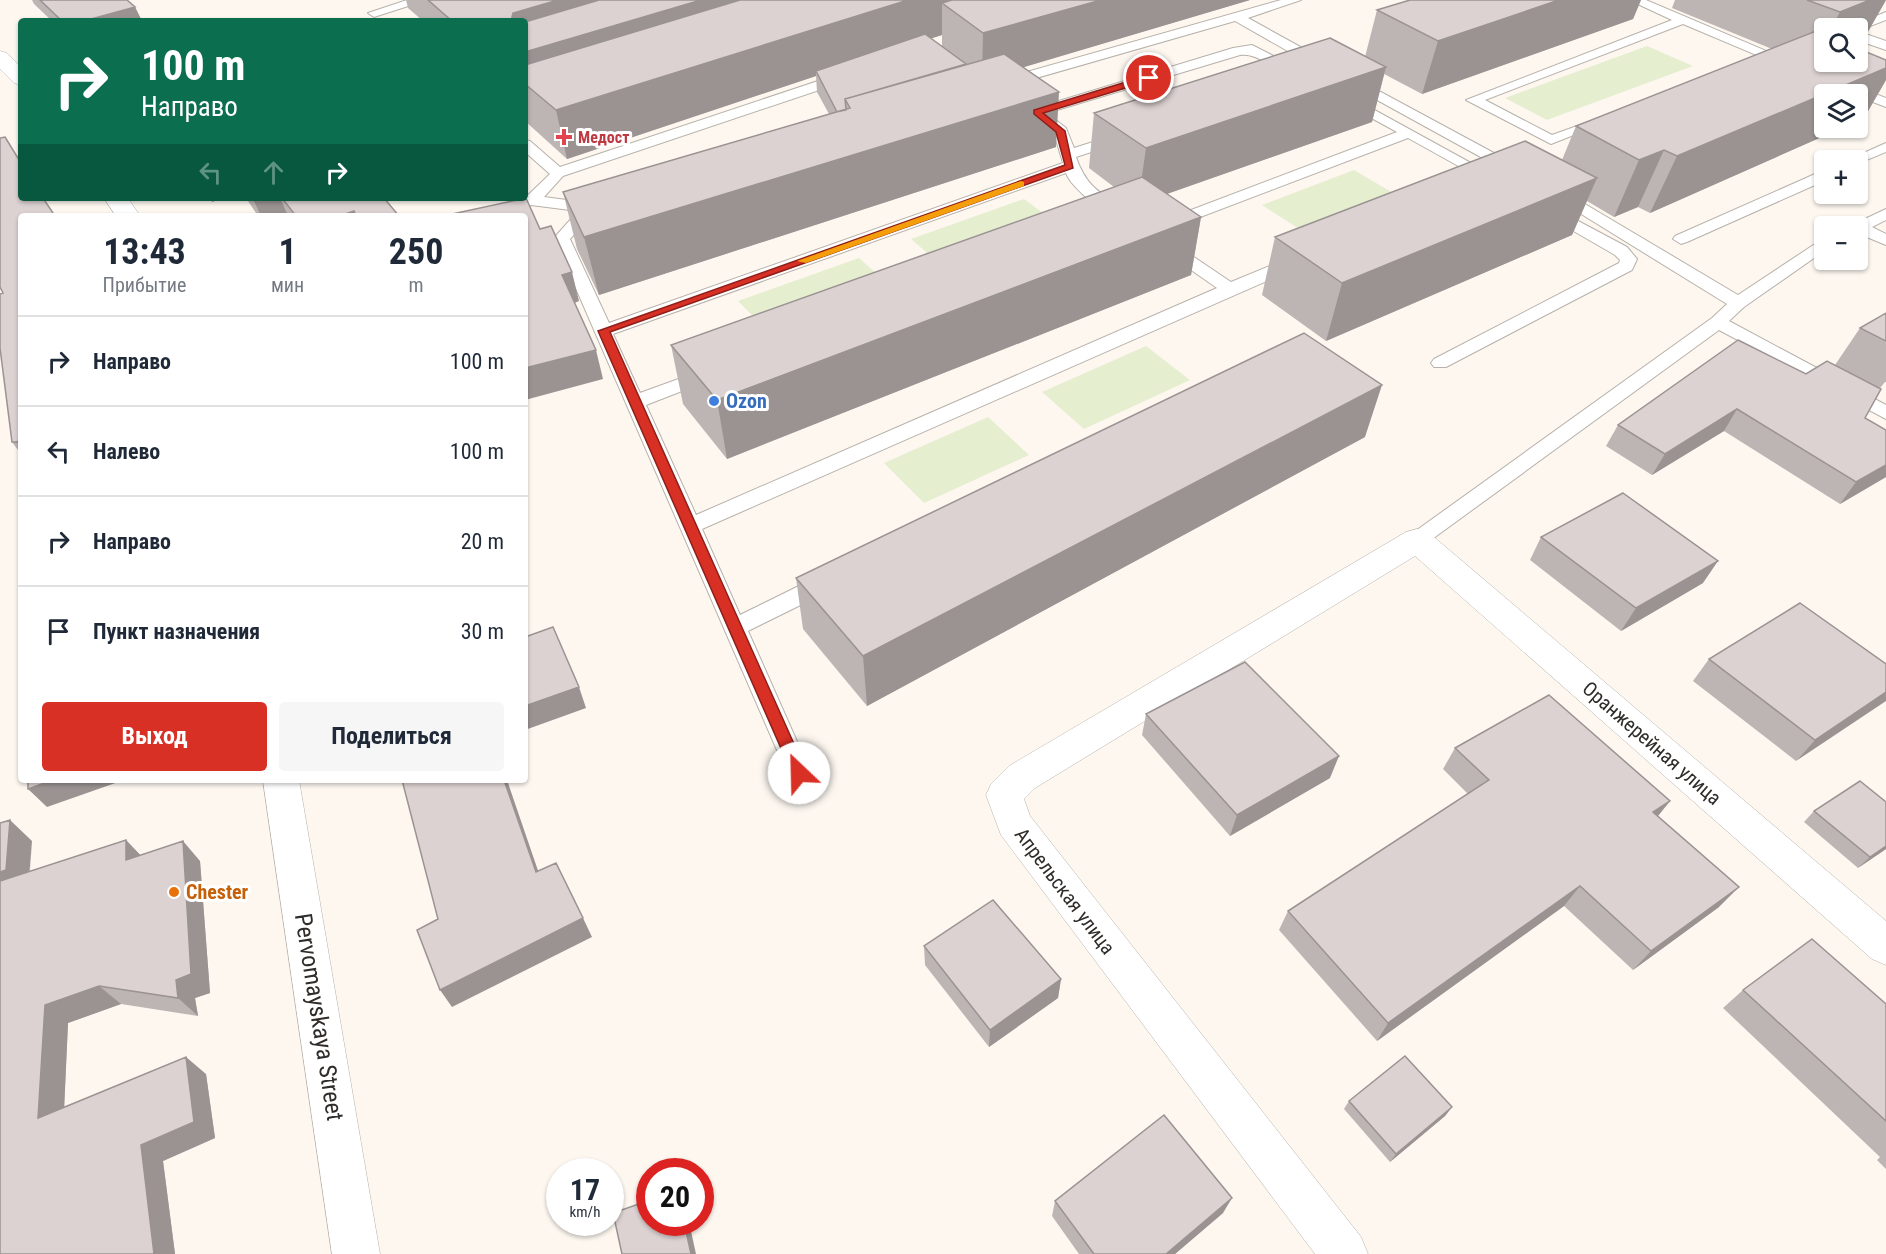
<!DOCTYPE html>
<html lang="ru">
<meta charset="utf-8">
<style>
:root{--surface:#fff;--page:#f6f6f7;--text:#1f2937;--muted:#747a83;--line:#e0e1e3;--accent:#d93025}
body{margin:0;font-family:"Roboto Condensed",sans-serif;background:var(--page);color:var(--text);height:100vh;display:flex;flex-direction:column;font-size:22px;white-space:nowrap}
*{box-sizing:border-box;margin:0}
p{font-size:20px;color:var(--muted)}
.icon{flex:none;width:33px;height:33px;fill:none;stroke:currentColor;stroke-width:2;stroke-linecap:round;stroke-linejoin:round}
.map{position:relative;flex:1;overflow:hidden}
.drawer{position:absolute;left:18px;top:213px;width:510px;height:570px;display:flex;flex-direction:column;background:var(--surface);border-radius:6px;box-shadow:0 2px 4px #0004}
.drawer>*{flex:none}
.banner{position:absolute;left:18px;top:18px;width:510px;height:183px;border-radius:6px;box-shadow:0 2px 4px #0004;background:#0b6e4f;color:#fff;overflow:hidden}
.fabs{position:absolute;left:1814px;top:18px;display:grid;gap:12px}
.fabs a{display:grid;place-items:center;width:54px;height:54px;border-radius:6px;background:var(--surface);box-shadow:0 2px 4px #0004;font-size:30px}
.speed{position:absolute;left:546px;top:1158px;display:flex;gap:12px;font-size:30px;font-weight:700;text-align:center}
.speed>*{display:grid;place-content:center;width:78px;height:78px;border-radius:50%;background:var(--surface);box-shadow:0 2px 4px #0004;line-height:1}
.speed small{font-size:15px;font-weight:400}
.speed .limit{border:9px solid #d22;background:#fff;color:#111}
.pin{position:absolute;display:grid;place-items:center;width:51px;height:51px;color:#fff;margin:-26px;border:3px solid #fff;border-radius:50%;box-shadow:0 2px 6px #0007}
.me{position:absolute;width:66px;margin:-33px;rotate:336deg;stroke-linejoin:round;filter:drop-shadow(0 0 4px #0008)}
.turn{display:flex;align-items:center;gap:21px;height:126px;padding:0 24px;font-size:27px}
.turn .icon{width:78px;height:78px;stroke-width:2.5}
.turn b{display:block;font-size:42px;line-height:51px}
.lanes{display:flex;align-items:center;height:57px;padding:0 24px;background:#0003;justify-content:center;gap:30px;direction:ltr}
.lanes .off{opacity:.35}
.eta{display:flex;justify-content:space-evenly;align-items:center;height:102px;text-align:center}
.eta b{font-size:36px;font-weight:700;line-height:42px}
.action{display:flex;gap:12px;margin-top:auto;padding:12px 24px}
.action a{flex:1;height:69px;border-radius:6px;background:var(--accent);color:#fff;font-size:24px;font-weight:700;line-height:69px;text-align:center}
.action a+a{background:var(--page);color:var(--text)}
ul{padding:0;list-style:none}
li{display:flex;align-items:center;gap:18px;height:90px;padding:0 24px;border-top:2px solid var(--line)}
li div{flex:1}
li b{display:block;font-size:22px}
li em{font-style:normal}
.map>svg:first-child{display:block}
.green{fill:#e6eed0}
.lines{fill:none;stroke-linecap:round;stroke-linejoin:round}
.lane-casing{stroke:#b7b1aa;stroke-width:2}
.street-casing{stroke:#b7b1aa;stroke-width:1}
.secondary-casing{stroke:#b7b1aa;stroke-width:1}
.lane{fill:#fff;fill-rule:evenodd}
.street{fill:#fff;fill-rule:evenodd}
.secondary{fill:#fff;fill-rule:evenodd}
.wall{fill:#bdb5b4;fill-rule:evenodd}
.shaded-wall{fill:#9a9392}
.building{fill:#dcd2d1;stroke:#9a9392;stroke-width:1.5}
.route{fill:#d93025;stroke:#8d1f18;stroke-width:1.5}
.slow{fill:#f59e0b}
.health-dot{fill:#e0444e;stroke:#fff;stroke-width:2}
.shop-dot{fill:#3f7fe0;stroke:#fff;stroke-width:2}
.food-dot{fill:#e8710a;stroke:#fff;stroke-width:2}
.labels{text-anchor:middle;dominant-baseline:central;stroke-width:6;stroke-linejoin:round;paint-order:stroke}
.far-health-label{font-size:16px;font-weight:bold;fill:#be3a42;stroke:#fff;text-anchor:start}
.shop-label{font-size:20px;font-weight:bold;fill:#366cbe;stroke:#fff;text-anchor:start}
.street-label{font-size:20px;fill:#2f2c2a;stroke:#fff}
.food-label{font-size:20px;font-weight:bold;fill:#c56008;stroke:#fff;text-anchor:start}
.near-street-label{font-size:24px;fill:#2f2c2a;stroke:#fff}
</style>
<div class="map">
<svg width="1886" height="1254" viewBox="0 0 1886 1254">
<rect width="100%" height="100%" fill="#fdf7f0"/>
<!-- green -->
<path class="green" d="M 1647,46 L 1693,66 L 1547,120 L 1505,98 Z
M 1354,170 L 1410,203 L 1318,241 L 1262,205 Z
M 1024,199 L 1063,228 L 948,271 L 911,239 Z
M 859,258 L 895,290 L 773,336 L 738,301 Z
M 1146,346 L 1190,380 L 1084,429 L 1042,392 Z
M 988,417 L 1029,455 L 924,503 L 884,463 Z"/>
<g class="lines">
<defs>
<path id="lane" d="M 407,0 L 427,0 L 374,17 L 368,13 Z
M 1281,0 L 1301,0 L 1248,18 L 1326,61 L 1326,67 L 1316,67 L 1235,21 L 1012,85 L 1007,86 L 1000,82 L 1002,79 Z
M 1629,0 L 1646,0 L 1797,64 L 1790,68 L 1785,67 L 1683,24 L 1485,100 L 1552,135 L 1602,117 L 1609,121 L 1551,144 L 1466,100 L 1672,20 Z
M 1886,12 L 1886,20 L 1857,31 L 1886,41 L 1886,50 L 1857,40 L 1857,28 L 1847,28 Z
M 1252,45 L 1303,71 L 1301,74 C 1280,79 1262,52 1240,55 L 1047,113 L 1066,128 L 1074,148 L 1115,135 L 1125,135 L 1127,138 L 1125,141 L 1076,157 C 1086,186 1099,192 1124,209 L 1126,212 L 1124,215 C 1108,219 1071,188 1066,173 L 613,334 L 640,393 L 706,369 L 715,375 L 713,379 L 646,405 L 696,515 L 1217,288 L 1161,249 L 1159,246 L 1161,243 L 1173,243 L 1231,282 L 1289,258 L 1295,257 L 1303,262 L 1301,266 L 702,529 L 740,615 L 817,577 L 825,575 L 833,577 L 836,583 L 833,589 L 748,631 L 811,773 L 808,780 L 799,783 L 790,780 L 554,238 L 578,211 L 531,205 L 506,216 L 483,216 L 485,213 L 525,198 L 550,174 L 525,152 L 525,140 L 530,141 L 560,167 L 839,74 L 844,73 L 851,77 L 849,80 L 563,176 L 544,197 L 590,203 L 598,208 L 570,239 L 609,323 L 1063,163 L 1054,133 L 1029,113 L 1029,107 L 1039,107 L 1233,48 Z
M 1353,77 L 1518,166 L 1521,169 L 1513,174 L 1508,172 L 1348,84 L 1346,81 Z
M 1849,84 L 1886,98 L 1886,107 L 1844,91 L 1842,88 Z
M 1349,96 L 1500,179 L 1497,182 L 1487,182 L 1408,138 L 1174,227 L 1162,227 L 1160,224 L 1162,221 L 1397,132 L 1344,103 L 1344,97 Z
M 1886,143 L 1886,152 L 1857,164 L 1857,160 L 1848,160 Z
M 1824,170 L 1824,181 L 1687,242 L 1681,244 L 1673,239 L 1675,236 Z
M 1558,188 L 1738,295 L 1824,238 L 1824,251 L 1744,307 L 1729,321 L 1886,405 L 1886,419 L 1719,330 L 1424,545 L 1417,547 L 1410,545 L 1406,540 L 1410,535 L 1712,318 L 1727,304 L 1552,196 L 1550,193 L 1552,190 Z
M 1550,206 L 1627,247 L 1637,259 L 1632,270 L 1446,367 L 1434,367 L 1431,363 L 1434,359 L 1619,263 L 1620,260 L 1615,255 L 1544,214 L 1542,211 Z
M 1886,209 L 1886,220 L 1872,227 L 1886,234 L 1886,245 L 1857,233 L 1857,226 L 1850,226 Z"/>
<path id="street" d="M 1417,529 L 1428,532 L 1886,921 L 1886,965 L 1872,959 L 1415,556 L 1035,788 L 1024,799 L 1030,816 L 1361,1237 L 1368,1254 L 1315,1254 L 1001,835 L 986,795 L 991,784 L 1009,766 L 1406,532 Z"/>
<path id="secondary" d="M 0,51 L 7,53 L 21,67 L 21,85 L 14,83 L 0,69 Z
M 104,198 L 128,198 L 140,216 L 116,216 Z
M 263,780 L 299,780 L 380,1254 L 332,1254 Z"/>
</defs>
<!-- lane casing -->
<use href="#lane" class="lane-casing"/>
<!-- street casing -->
<use href="#street" class="street-casing"/>
<!-- secondary casing -->
<use href="#secondary" class="secondary-casing"/>
<!-- lane -->
<use href="#lane" class="lane"/>
<!-- street -->
<use href="#street" class="street"/>
<!-- secondary -->
<use href="#secondary" class="secondary"/>
</g>
<!-- wall -->
<path class="wall" d="M 32,0 L 127,0 L 135,7 L 142,21 L 52,21 L 34,4 Z
M 406,0 L 1250,0 L 1023,67 L 1056,147 L 599,295 L 577,249 L 563,192 L 829,114 L 817,92 L 816,76 L 567,159 L 525,121 L 525,21 L 423,21 L 408,8 ZM 942,35 L 942,46 L 931,38 Z
M 1410,0 L 1641,0 L 1633,19 L 1422,94 L 1384,74 L 1372,122 L 1167,194 L 1201,217 L 1191,275 L 727,459 L 683,404 L 671,345 L 1114,187 L 1089,168 L 1094,113 L 1365,57 L 1377,10 Z
M 1675,0 L 1886,0 L 1861,44 L 1857,46 L 1857,28 L 1824,28 L 1824,62 L 1886,60 L 1886,80 L 1864,118 L 1857,121 L 1857,94 L 1824,128 L 1842,128 L 1650,213 L 1638,207 L 1614,217 L 1587,201 L 1572,235 L 1326,341 L 1262,295 L 1275,237 L 1562,160 L 1576,126 L 1772,49 L 1672,8 Z
M 246,198 L 384,198 L 399,216 L 258,216 Z
M 21,216 L 21,454 L 12,442 L 3,293 Z
M 1886,313 L 1886,382 L 1885,382 L 1880,388 L 1865,418 L 1886,477 L 1840,504 L 1724,431 L 1652,475 L 1606,446 L 1618,425 L 1835,365 L 1860,328 Z
M 1365,437 L 867,706 L 803,629 L 796,578 Z
M 1541,537 L 1703,583 L 1621,631 L 1530,560 Z
M 1709,659 L 1886,664 L 1796,761 L 1693,681 Z
M 1146,714 L 1330,778 L 1230,836 L 1142,735 Z
M 1455,748 L 1670,801 L 1658,816 L 1719,907 L 1633,970 L 1564,906 L 1377,1041 L 1279,930 L 1288,911 L 1468,794 L 1443,769 Z
M 1886,802 L 1886,849 L 1858,868 L 1804,822 L 1814,811 Z
M 126,840 L 140,855 L 200,861 L 210,993 L 195,998 L 198,1016 L 121,1004 L 68,1023 L 64,1108 L 206,1074 L 215,1138 L 163,1161 L 175,1254 L 0,1254 L 32,841 L 30,871 Z
M 924,946 L 1061,979 L 1058,998 L 989,1047 L 925,965 Z
M 1743,990 L 1886,1004 L 1886,1169 L 1877,1160 L 1880,1157 L 1723,1008 Z
M 1349,1101 L 1452,1107 L 1445,1116 L 1390,1162 L 1344,1109 Z
M 1055,1201 L 1223,1213 L 1175,1254 L 1079,1254 L 1052,1216 Z"/>
<!-- shaded-wall -->
<path class="shaded-wall" d="M 558,0 L 852,0 L 525,84 L 525,21 L 511,21 L 513,13 Z
M 908,0 L 949,0 L 949,8 L 942,3 L 942,35 L 818,76 L 816,71 L 816,76 L 567,159 L 556,110 Z
M 1101,0 L 1250,0 L 987,78 L 982,77 L 983,33 Z
M 1559,0 L 1641,0 L 1633,19 L 1422,94 L 1438,41 Z
M 1870,0 L 1886,0 L 1861,44 L 1857,46 L 1857,28 L 1831,28 L 1840,12 Z
M 135,7 L 142,21 L 84,21 Z
M 1386,67 L 1372,122 L 1138,204 L 1146,148 Z
M 1886,68 L 1886,80 L 1864,118 L 1857,121 L 1857,94 L 1824,94 L 1824,128 L 1842,128 L 1650,213 L 1677,156 Z
M 1059,92 L 1056,147 L 599,295 L 584,237 Z
M 1664,150 L 1638,207 L 1614,217 L 1639,160 Z
M 1597,178 L 1572,235 L 1326,341 L 1342,283 Z
M 210,198 L 224,198 L 212,202 Z
M 266,198 L 280,198 L 288,216 L 261,216 L 254,201 Z
M 354,211 L 356,216 L 340,216 Z
M 1201,217 L 1191,275 L 727,459 L 717,400 Z
M 572,272 L 579,301 L 570,305 L 562,275 Z
M 596,350 L 603,379 L 525,400 L 525,368 Z
M 1382,385 L 1365,437 L 867,706 L 863,656 Z
M 1737,409 L 1724,431 L 1652,475 L 1665,454 Z
M 21,430 L 21,446 L 18,442 Z
M 1886,465 L 1886,477 L 1840,504 L 1856,482 Z
M 1718,561 L 1703,583 L 1621,631 L 1636,608 Z
M 579,687 L 586,708 L 525,730 L 525,706 Z
M 1886,692 L 1886,701 L 1796,761 L 1815,740 Z
M 1339,756 L 1330,778 L 1230,836 L 1237,815 Z
M 53,780 L 124,780 L 47,807 L 28,789 Z
M 504,780 L 507,780 L 545,891 L 536,872 Z
M 1670,801 L 1653,822 L 1653,812 Z
M 10,820 L 32,841 L 28,890 L 0,899 L 0,872 Z
M 126,840 L 145,860 L 126,860 Z
M 183,841 L 200,861 L 210,993 L 195,998 L 198,1016 L 178,998 L 176,980 Z
M 1886,846 L 1886,849 L 1858,868 L 1870,857 Z
M 1580,886 L 1564,906 L 1377,1041 L 1388,1023 Z
M 1739,887 L 1719,907 L 1633,970 L 1651,951 Z
M 583,918 L 592,937 L 452,1007 L 440,990 Z
M 1061,979 L 1058,998 L 989,1047 L 990,1030 Z
M 99,986 L 121,1004 L 68,1023 L 63,1134 L 38,1118 L 45,1005 Z
M 186,1057 L 206,1074 L 215,1138 L 163,1161 L 175,1254 L 154,1254 L 141,1145 Z
M 1452,1107 L 1445,1116 L 1390,1162 L 1396,1154 Z
M 1232,1198 L 1223,1213 L 1175,1254 L 1166,1254 Z
M 684,1222 L 689,1222 L 696,1254 L 691,1254 Z"/>
<!-- building -->
<path class="building" d="M 40,0 L 127,0 L 135,7 L 84,21 L 62,21 Z
M 428,0 L 558,0 L 513,13 L 511,21 L 452,21 Z
M 599,0 L 701,0 L 525,52 L 525,22 Z
M 740,0 L 908,0 L 556,110 L 525,84 L 525,65 Z
M 952,0 L 1101,0 L 983,33 L 942,3 Z
M 1410,0 L 1559,0 L 1438,41 L 1377,10 Z
M 1807,0 L 1870,0 L 1840,12 Z
M 1816,31 L 1824,35 L 1824,62 L 1857,62 L 1857,48 L 1886,60 L 1886,68 L 1677,156 L 1664,150 L 1639,160 L 1576,126 Z
M 925,34 L 966,64 L 845,99 L 846,110 L 837,112 L 816,71 Z
M 1330,38 L 1386,67 L 1146,148 L 1094,113 Z
M 1004,54 L 1059,92 L 584,237 L 563,192 L 850,108 L 845,99 Z
M 5,137 L 21,163 L 21,198 L 43,198 L 55,216 L 21,216 L 21,430 L 18,442 L 12,442 L 0,348 L 0,294 L 3,293 L 0,287 L 0,138 Z
M 1525,141 L 1597,178 L 1342,283 L 1275,237 Z
M 1142,177 L 1201,217 L 717,400 L 671,345 Z
M 252,198 L 266,198 L 254,201 Z
M 282,198 L 384,198 L 399,216 L 356,216 L 354,211 L 340,216 L 296,216 Z
M 526,198 L 540,229 L 551,226 L 572,272 L 562,275 L 596,350 L 525,368 L 525,216 L 443,216 Z
M 1886,313 L 1886,341 L 1860,328 Z
M 1304,333 L 1382,385 L 863,656 L 796,578 Z
M 1738,340 L 1806,374 L 1827,361 L 1881,389 L 1865,418 L 1886,430 L 1886,465 L 1856,482 L 1737,409 L 1665,454 L 1618,425 Z
M 1623,493 L 1718,561 L 1636,608 L 1541,537 Z
M 1800,603 L 1886,664 L 1886,692 L 1815,740 L 1709,659 Z
M 553,627 L 579,687 L 525,706 L 525,637 Z
M 1245,662 L 1339,756 L 1237,815 L 1146,714 Z
M 1549,695 L 1670,801 L 1653,812 L 1739,887 L 1651,951 L 1580,886 L 1388,1023 L 1288,911 L 1489,780 L 1455,748 Z
M 28,780 L 53,780 L 28,789 Z
M 402,780 L 504,780 L 536,872 L 556,863 L 583,918 L 440,990 L 417,930 L 438,919 Z
M 1860,781 L 1886,802 L 1886,846 L 1870,857 L 1814,811 Z
M 10,820 L 6,870 L 0,872 L 0,823 Z
M 126,840 L 126,860 L 183,841 L 191,974 L 176,980 L 178,998 L 99,986 L 45,1005 L 38,1118 L 186,1057 L 194,1122 L 141,1145 L 154,1254 L 0,1254 L 0,881 Z
M 993,900 L 1061,979 L 990,1030 L 924,946 Z
M 1812,939 L 1886,1004 L 1886,1121 L 1743,990 Z
M 1405,1056 L 1452,1107 L 1396,1154 L 1349,1101 Z
M 1164,1115 L 1232,1198 L 1166,1254 L 1094,1254 L 1055,1201 Z
M 650,1200 L 650,1222 L 684,1222 L 691,1254 L 622,1254 L 613,1213 Z"/>
<!-- route -->
<path class="route" d="M 1149,75 L 1152,80 L 1043,113 L 1065,131 L 1073,168 L 610,332 L 807,773 L 799,779 L 794,778 L 598,331 L 1065,165 L 1056,132 L 1034,114 L 1034,110 Z"/>
<!-- slow -->
<path class="slow" d="M 1021,181 L 1024,182 L 1024,186 L 806,263 L 797,261 Z"/>
<!-- markers -->
<path class="health-dot" d="M561 128h6v6h6v6h-6v6h-6v-6h-6v-6h6z"/>
<circle class="shop-dot" cx="714" cy="401" r="6"/>
<circle class="food-dot" cx="174" cy="892" r="6"/>
<g class="labels">
<!-- far-health labels -->
<g class="far-health-label">
<text x="578" y="137">Медост</text>
</g>
<!-- shop labels -->
<g class="shop-label">
<text x="726" y="401">Ozon</text>
</g>
<!-- street labels -->
<g class="street-label">
<text transform="translate(1652 743) rotate(41)">Оранжерейная улица</text>
<text transform="translate(1065 891) rotate(53)">Апрельская улица</text>
</g>
<!-- food labels -->
<g class="food-label">
<text x="186" y="892">Chester</text>
</g>
<!-- near-street labels -->
<g class="near-street-label">
<text transform="translate(319 1017) rotate(81)">Pervomayskaya Street</text>
</g>
</g>
</svg>
<div class="fabs">
<a><svg class="icon" aria-label="search" viewBox="0 0 24 24"><circle cx="10" cy="10" r="6"/><path d="M15 15l6 6"/></svg></a>
<a><svg class="icon" aria-label="layers" viewBox="0 0 24 24"><path d="M12 4l9 5-9 5-9-5zM3 14l9 5 9-5"/></svg></a>
<a>+</a>
<a>−</a>
</div>
<div class="speed"><div>17<small>km/h</small></div><div class="limit">20</div></div>
<div class="pin" style="left:1149px;top:78px;background:#d93025"><svg class="icon" aria-label="arrive" viewBox="0 0 24 24"><path d="M6 21V4h12l-3 4 3 4H6"/></svg></div>
<svg class="me" style="left:799px;top:773px" viewBox="-20 -20 40 40"><circle r="19" fill="#fff"/><path d="M0-13L10 11 0 6-10 11z" fill="#d93025"/></svg>
<div class="banner">
<div class="turn"><svg class="icon" aria-label="right" viewBox="0 0 24 24"><path d="M7 20v-9h11M14 6l5 5-5 5"/></svg><div><b>100 m</b>Направо</div></div>
<div class="lanes"><svg class="icon off" aria-label="left" viewBox="0 0 24 24"><path d="M17 20v-9H6M10 6l-5 5 5 5"/></svg><svg class="icon off" aria-label="ahead" viewBox="0 0 24 24"><path d="M12 20V5M6 11l6-6 6 6"/></svg><svg class="icon" aria-label="right" viewBox="0 0 24 24"><path d="M7 20v-9h11M14 6l5 5-5 5"/></svg></div>
</div>
<section class="drawer">
<div class="eta">
<div><b>13:43</b><p>Прибытие</p></div>
<div><b>1</b><p>мин</p></div>
<div><b>250</b><p>m</p></div>
</div>
<ul>
<li><svg class="icon" aria-label="right" viewBox="0 0 24 24"><path d="M7 20v-9h11M14 6l5 5-5 5"/></svg><div><b>Направо</b></div><em>100 m</em></li>
<li><svg class="icon" aria-label="left" viewBox="0 0 24 24"><path d="M17 20v-9H6M10 6l-5 5 5 5"/></svg><div><b>Налево</b></div><em>100 m</em></li>
<li><svg class="icon" aria-label="right" viewBox="0 0 24 24"><path d="M7 20v-9h11M14 6l5 5-5 5"/></svg><div><b>Направо</b></div><em>20 m</em></li>
<li><svg class="icon" aria-label="arrive" viewBox="0 0 24 24"><path d="M6 21V4h12l-3 4 3 4H6"/></svg><div><b>Пункт назначения</b></div><em>30 m</em></li>
</ul>
<div class="action"><a>Выход</a><a>Поделиться</a></div>
</section>
</div>
